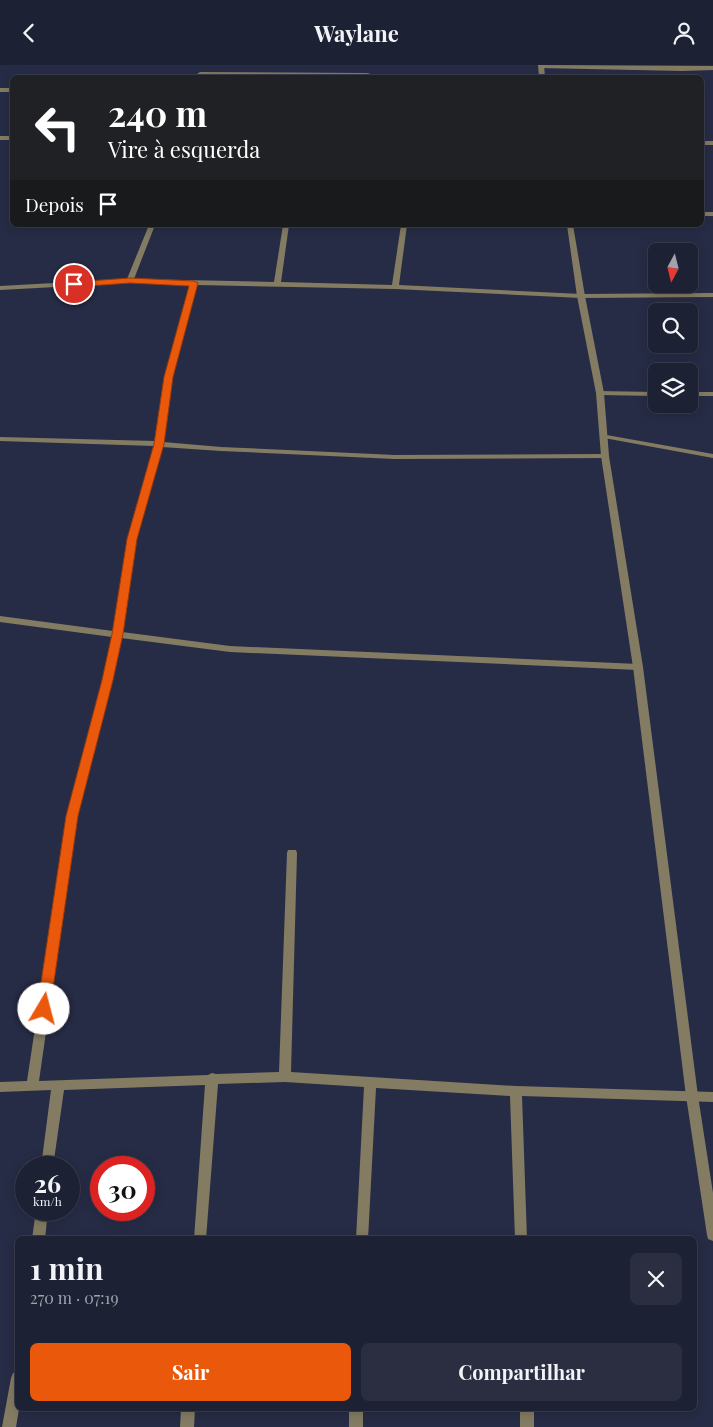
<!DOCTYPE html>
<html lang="pt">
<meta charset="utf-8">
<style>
:root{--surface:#1d2134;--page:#2a2e40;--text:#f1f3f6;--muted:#a0a3ac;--line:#3b3e4f;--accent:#ea580c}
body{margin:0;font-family:"Playfair Display",serif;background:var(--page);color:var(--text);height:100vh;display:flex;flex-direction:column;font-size:19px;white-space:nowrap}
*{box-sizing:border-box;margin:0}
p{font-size:16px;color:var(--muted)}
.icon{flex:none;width:28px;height:28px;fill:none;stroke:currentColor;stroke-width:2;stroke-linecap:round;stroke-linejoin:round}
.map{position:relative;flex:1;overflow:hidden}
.details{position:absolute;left:15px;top:1171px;width:682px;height:175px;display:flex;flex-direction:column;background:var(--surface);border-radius:8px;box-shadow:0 2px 12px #0003,0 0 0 1px var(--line)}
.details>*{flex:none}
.banner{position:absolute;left:10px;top:10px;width:694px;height:152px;border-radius:8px;box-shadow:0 2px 12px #0003,0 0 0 1px var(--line);background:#202124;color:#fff;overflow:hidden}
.needle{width:32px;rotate:187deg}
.fabs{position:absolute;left:648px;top:178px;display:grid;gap:10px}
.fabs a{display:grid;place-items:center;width:50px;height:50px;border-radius:8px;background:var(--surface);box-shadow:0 2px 12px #0003,0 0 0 1px var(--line);font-size:25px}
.speed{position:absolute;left:15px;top:1091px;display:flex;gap:10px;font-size:25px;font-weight:700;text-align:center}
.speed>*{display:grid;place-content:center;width:65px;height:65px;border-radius:50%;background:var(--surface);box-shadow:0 2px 12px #0003,0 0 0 1px var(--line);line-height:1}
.speed small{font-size:12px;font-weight:400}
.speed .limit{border:8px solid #d22;background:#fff;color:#111}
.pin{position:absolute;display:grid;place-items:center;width:42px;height:42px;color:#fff;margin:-21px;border:2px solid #fff;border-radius:50%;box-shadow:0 1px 5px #0007}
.me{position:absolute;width:55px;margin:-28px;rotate:8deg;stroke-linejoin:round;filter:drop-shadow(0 0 4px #0008)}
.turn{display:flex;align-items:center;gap:18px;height:105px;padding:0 15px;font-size:22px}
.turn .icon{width:65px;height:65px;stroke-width:2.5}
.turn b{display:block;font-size:35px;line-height:42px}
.then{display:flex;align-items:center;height:48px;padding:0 15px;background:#0003;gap:10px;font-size:19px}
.round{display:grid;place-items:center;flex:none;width:52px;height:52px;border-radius:8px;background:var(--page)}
.headline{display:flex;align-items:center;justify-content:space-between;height:85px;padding:0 15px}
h1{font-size:30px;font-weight:700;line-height:38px}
.action{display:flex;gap:10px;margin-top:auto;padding:10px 15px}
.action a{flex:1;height:58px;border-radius:8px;background:var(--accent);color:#fff;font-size:20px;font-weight:700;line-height:58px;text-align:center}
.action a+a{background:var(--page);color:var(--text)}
header{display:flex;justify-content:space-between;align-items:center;height:65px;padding:0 15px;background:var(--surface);font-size:22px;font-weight:700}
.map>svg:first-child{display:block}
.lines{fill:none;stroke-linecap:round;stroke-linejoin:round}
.minor{fill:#847c62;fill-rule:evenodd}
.tertiary{fill:#847c62;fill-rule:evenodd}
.route{fill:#ea580c;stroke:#983908}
</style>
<header><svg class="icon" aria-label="back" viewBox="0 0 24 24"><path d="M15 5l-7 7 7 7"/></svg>Waylane<svg class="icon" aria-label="person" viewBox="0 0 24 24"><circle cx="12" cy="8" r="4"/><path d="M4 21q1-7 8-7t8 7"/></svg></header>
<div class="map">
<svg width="713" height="1362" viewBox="0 0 713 1362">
<rect width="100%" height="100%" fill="#272c46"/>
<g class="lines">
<!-- minor -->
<path class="minor" d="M 541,0 L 713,1 L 713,5 L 682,6 L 539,3 L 539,1 Z
M 200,7 L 367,8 L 383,12 L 198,10 L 197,9 Z
M 0,23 L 12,23 L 12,27 L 0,27 Z
M 0,71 L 12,71 L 12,75 L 0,75 Z
M 701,76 L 713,76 L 713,80 L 701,80 Z
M 701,147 L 713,147 L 713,151 L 701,151 Z
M 149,160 L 155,160 L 134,214 L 274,217 L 283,160 L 289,160 L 281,217 L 392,220 L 401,160 L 407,160 L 399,220 L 581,229 L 713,228 L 713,232 L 581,233 L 395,224 L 197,220 L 173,312 L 163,377 L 221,382 L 395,390 L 605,389 L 609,391 L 605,393 L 395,394 L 221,386 L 162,382 L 136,474 L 122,567 L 230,581 L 638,599 L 643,602 L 638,605 L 230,587 L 121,573 L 113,615 L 77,751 L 39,1016 L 208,1010 L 212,1008 L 216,1009 L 279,1007 L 287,788 L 288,785 L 296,785 L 297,788 L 291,1007 L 516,1021 L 713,1027 L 713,1037 L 522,1031 L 527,1174 L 515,1174 L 510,1031 L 376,1023 L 368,1174 L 356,1174 L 364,1022 L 285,1017 L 218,1019 L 206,1174 L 194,1174 L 205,1020 L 64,1025 L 53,1102 L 41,1102 L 51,1025 L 0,1027 L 0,1017 L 27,1016 L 67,751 L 103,615 L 112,572 L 0,557 L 0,551 L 113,566 L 128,474 L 154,381 L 0,376 L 0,372 L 155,376 L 165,312 L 190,220 L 130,218 L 0,225 L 0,221 L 127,214 Z
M 597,326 L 656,327 L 656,331 L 600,330 L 597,330 Z
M 689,327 L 713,327 L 713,331 L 689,331 Z
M 601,369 L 713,389 L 713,393 L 604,373 L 600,371 Z
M 36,1145 L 48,1145 L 45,1174 L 32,1174 Z
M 18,1307 L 18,1344 L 19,1344 L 16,1362 L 2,1362 L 11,1313 L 13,1308 Z
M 181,1344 L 195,1344 L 194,1362 L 180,1362 Z
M 349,1344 L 363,1344 L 363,1362 L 349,1362 Z
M 520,1344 L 534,1344 L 534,1362 L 520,1362 Z"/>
<!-- tertiary -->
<path class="tertiary" d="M 538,0 L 544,0 L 545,12 L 539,12 Z
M 567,160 L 573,160 L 585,231 L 604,328 L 609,391 L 643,602 L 698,1031 L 713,1128 L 713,1176 L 708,1174 L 707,1170 L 686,1031 L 633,602 L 601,391 L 596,328 L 577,231 Z"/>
</g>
<!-- route -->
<path class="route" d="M 130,213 L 194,216 L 198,218 L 173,312 L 164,379 L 137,474 L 123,569 L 113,615 L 78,751 L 50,944 L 44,949 L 37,944 L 66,751 L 102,615 L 112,569 L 127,474 L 154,379 L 164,312 L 189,221 L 130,218 L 74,222 L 70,219 L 74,217 Z"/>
</svg>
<div class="fabs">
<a><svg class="needle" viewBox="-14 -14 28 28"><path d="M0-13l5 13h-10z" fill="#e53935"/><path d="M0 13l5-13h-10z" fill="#a0a3ac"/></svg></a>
<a><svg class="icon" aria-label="search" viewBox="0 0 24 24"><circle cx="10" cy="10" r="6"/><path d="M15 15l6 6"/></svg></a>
<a><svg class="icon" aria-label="layers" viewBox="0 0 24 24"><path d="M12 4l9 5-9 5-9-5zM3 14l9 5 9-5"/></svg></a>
</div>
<div class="speed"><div>26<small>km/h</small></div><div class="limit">30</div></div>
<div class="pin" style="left:74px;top:219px;background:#d93025"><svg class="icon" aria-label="arrive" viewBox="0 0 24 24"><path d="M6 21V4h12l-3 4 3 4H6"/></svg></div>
<svg class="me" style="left:44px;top:944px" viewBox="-20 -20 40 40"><circle r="19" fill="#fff"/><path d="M0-13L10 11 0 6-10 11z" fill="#ea580c"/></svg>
<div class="banner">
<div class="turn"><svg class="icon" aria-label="left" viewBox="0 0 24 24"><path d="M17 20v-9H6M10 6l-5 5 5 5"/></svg><div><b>240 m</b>Vire à esquerda</div></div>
<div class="then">Depois<svg class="icon" aria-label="arrive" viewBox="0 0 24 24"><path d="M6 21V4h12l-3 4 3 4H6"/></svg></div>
</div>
<section class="details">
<div class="headline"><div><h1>1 min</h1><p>270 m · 07:19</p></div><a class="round"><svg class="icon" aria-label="close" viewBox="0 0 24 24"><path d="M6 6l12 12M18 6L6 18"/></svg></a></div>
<div class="action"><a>Sair</a><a>Compartilhar</a></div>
</section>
</div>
